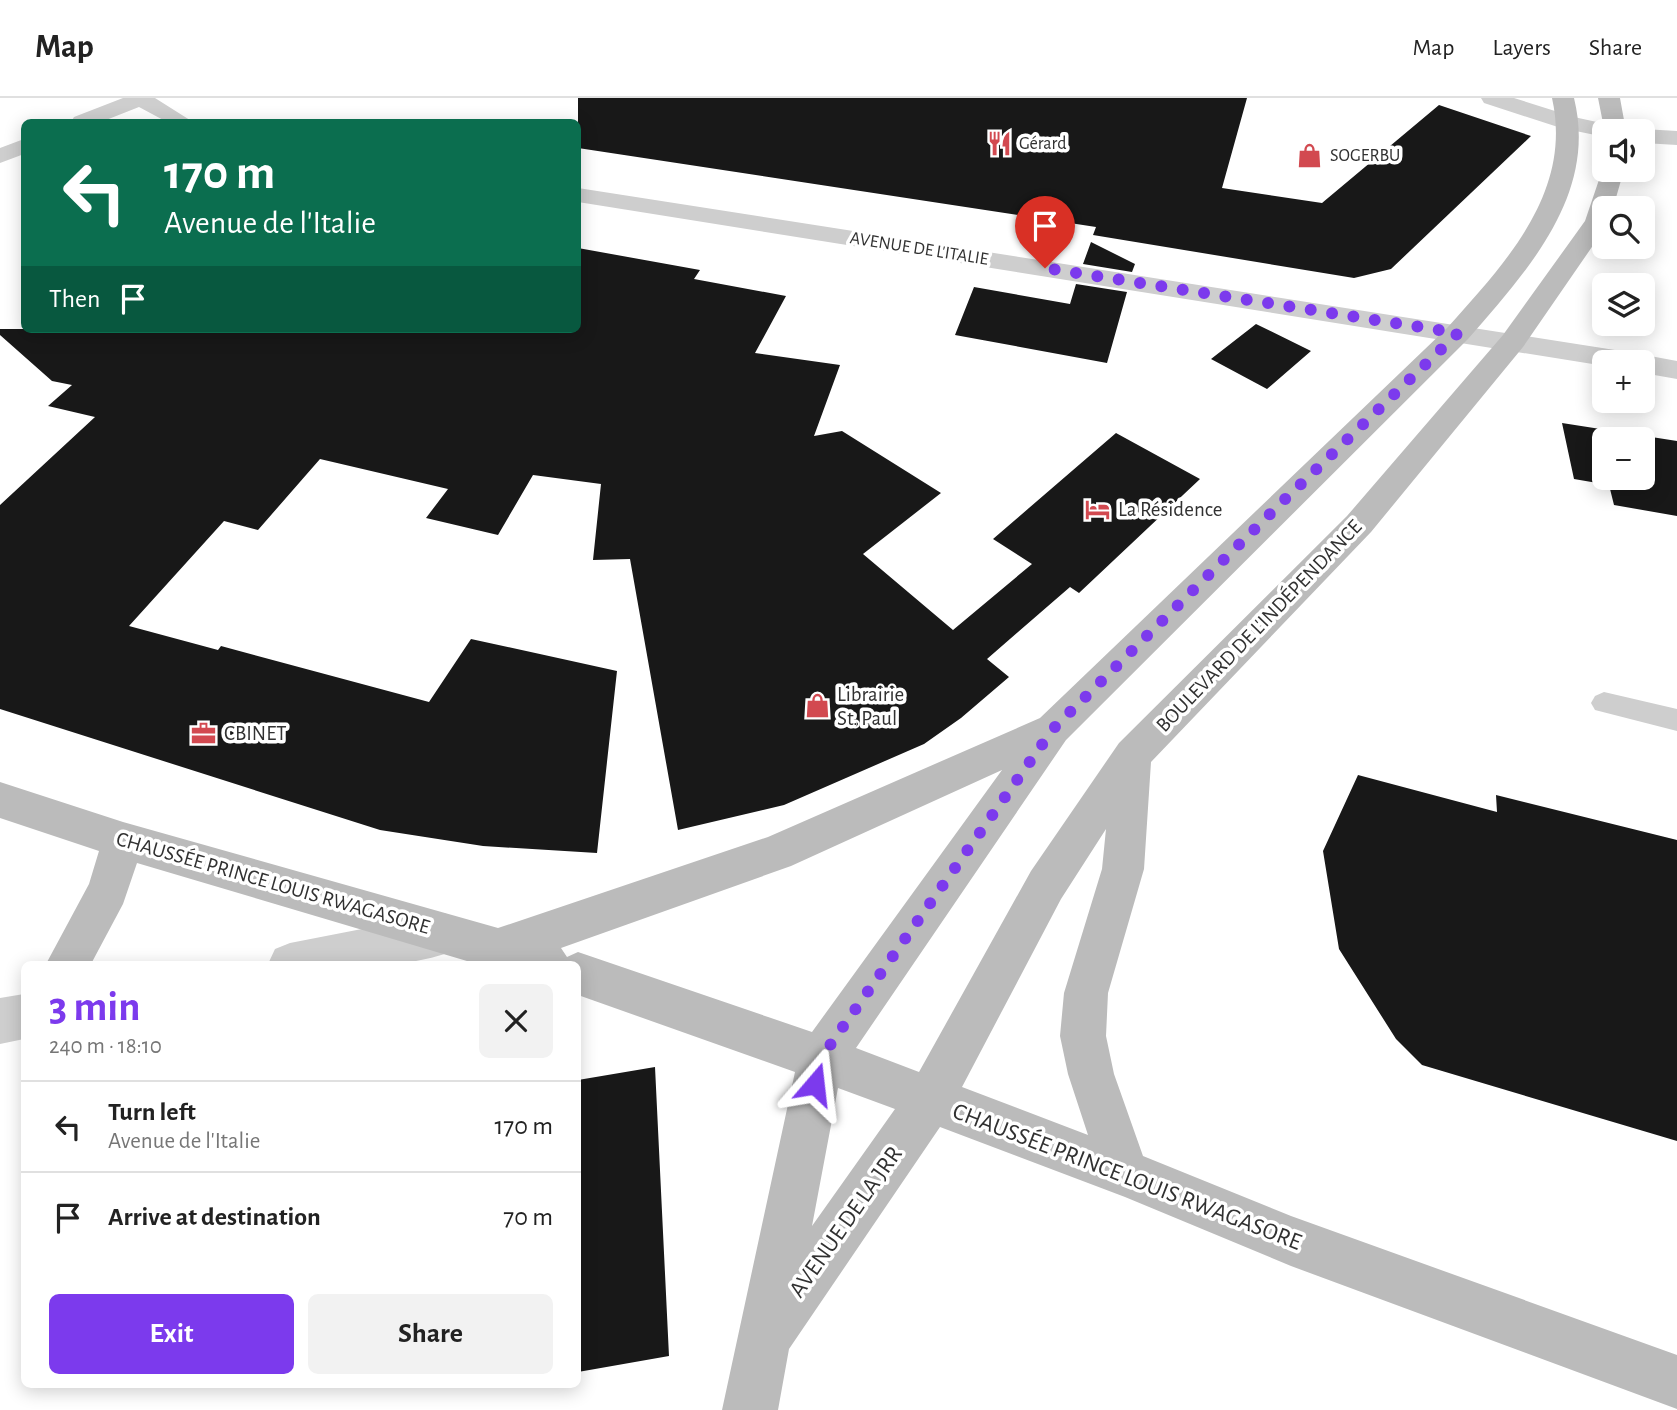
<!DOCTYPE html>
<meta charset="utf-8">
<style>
:root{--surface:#fff;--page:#f2f2f2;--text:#222;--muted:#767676;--line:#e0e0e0;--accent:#7c3aed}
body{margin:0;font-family:"Alegreya Sans",sans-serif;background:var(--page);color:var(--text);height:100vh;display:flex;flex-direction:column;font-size:26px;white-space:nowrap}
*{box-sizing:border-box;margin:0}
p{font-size:23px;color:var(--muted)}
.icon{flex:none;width:38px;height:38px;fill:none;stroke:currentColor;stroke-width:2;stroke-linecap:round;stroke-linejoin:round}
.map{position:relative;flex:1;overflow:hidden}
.sheet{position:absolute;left:21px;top:863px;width:560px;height:427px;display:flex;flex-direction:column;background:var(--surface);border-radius:10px;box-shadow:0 4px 18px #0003}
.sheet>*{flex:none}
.hud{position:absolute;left:21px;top:21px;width:560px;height:214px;border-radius:10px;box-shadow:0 4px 18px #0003;background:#0b6e4f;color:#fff;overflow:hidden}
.controls{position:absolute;left:1592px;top:21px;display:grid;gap:14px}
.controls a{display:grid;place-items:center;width:63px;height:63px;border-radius:10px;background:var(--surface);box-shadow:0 4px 18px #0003;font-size:35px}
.pin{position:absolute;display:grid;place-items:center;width:60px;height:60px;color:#fff;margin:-72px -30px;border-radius:50% 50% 50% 0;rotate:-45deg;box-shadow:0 0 7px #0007}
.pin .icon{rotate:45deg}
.me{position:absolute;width:77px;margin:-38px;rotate:17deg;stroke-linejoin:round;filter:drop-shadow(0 0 5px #0008)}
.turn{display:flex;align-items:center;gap:24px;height:147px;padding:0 28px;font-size:32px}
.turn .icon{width:91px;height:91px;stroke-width:2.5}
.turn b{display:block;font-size:49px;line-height:60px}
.then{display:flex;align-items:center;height:66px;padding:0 28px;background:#0003;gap:14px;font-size:26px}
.round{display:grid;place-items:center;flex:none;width:74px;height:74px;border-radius:10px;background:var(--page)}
.head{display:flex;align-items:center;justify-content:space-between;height:119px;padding:0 28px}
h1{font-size:42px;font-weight:700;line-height:52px;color:var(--accent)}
.cta{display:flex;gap:14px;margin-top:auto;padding:14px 28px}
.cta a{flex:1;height:80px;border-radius:10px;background:var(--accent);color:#fff;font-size:28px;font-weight:700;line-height:80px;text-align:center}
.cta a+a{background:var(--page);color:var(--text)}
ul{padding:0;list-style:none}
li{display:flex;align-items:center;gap:21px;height:91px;padding:0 28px;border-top:2px solid var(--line)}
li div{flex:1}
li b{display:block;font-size:26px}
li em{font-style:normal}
header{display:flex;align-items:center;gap:42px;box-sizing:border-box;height:98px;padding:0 35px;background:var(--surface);border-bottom:2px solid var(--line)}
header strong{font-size:33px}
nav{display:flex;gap:38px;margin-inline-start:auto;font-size:24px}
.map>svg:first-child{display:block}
.building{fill:#181818;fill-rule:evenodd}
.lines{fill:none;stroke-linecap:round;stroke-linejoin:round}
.lane{fill:#cecece;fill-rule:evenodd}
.street{fill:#cecece;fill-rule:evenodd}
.secondary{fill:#bbb;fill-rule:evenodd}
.route{stroke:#7c3aed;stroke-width:12;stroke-dasharray:0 21.6}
.labels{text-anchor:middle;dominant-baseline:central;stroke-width:7;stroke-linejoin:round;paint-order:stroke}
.far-poi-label{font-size:18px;fill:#313131;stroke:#fff;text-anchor:start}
.far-street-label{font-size:18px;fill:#313131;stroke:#fff}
.poi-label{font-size:21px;fill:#313131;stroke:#fff;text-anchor:start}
.street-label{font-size:21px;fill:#313131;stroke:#fff}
.near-street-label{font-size:24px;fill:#313131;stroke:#fff}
</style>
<header>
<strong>Map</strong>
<nav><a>Map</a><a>Layers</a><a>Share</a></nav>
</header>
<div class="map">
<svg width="1677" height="1312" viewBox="0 0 1677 1312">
<rect width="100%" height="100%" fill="#fff"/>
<!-- building -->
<path class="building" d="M 578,0 L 1247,0 L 1222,90 L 1322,105 L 1439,7 L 1531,38 L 1391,171 L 1354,180 L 1093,137 L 1096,129 L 578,50 Z
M 1091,144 L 1135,166 L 1132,174 L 1083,166 Z
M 578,150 L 700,172 L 694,181 L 786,198 L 755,255 L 840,267 L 814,338 L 842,333 L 941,395 L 863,456 L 953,532 L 1032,466 L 993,441 L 1116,335 L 1200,381 L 1079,495 L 1070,489 L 987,561 L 1009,579 L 961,620 L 924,646 L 784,707 L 678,732 L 630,461 L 593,462 L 601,386 L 533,377 L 498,437 L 426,420 L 448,391 L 320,361 L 258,432 L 224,423 L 129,528 L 218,552 L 221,548 L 429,604 L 471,541 L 617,573 L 597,755 L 483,748 L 380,732 L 0,611 L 0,407 L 95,319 L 48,308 L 72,287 L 52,283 L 0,237 L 0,231 L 578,231 Z
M 1076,186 L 1127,194 L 1107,265 L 955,237 L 974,189 L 1070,206 Z
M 1256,226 L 1311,253 L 1267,291 L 1211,261 Z
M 1562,325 L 1677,343 L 1677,418 L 1614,407 L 1609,387 L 1574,381 ZM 1605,341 L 1643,341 L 1643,380 L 1605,380 Z
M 1358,677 L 1497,714 L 1496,697 L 1677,742 L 1677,1043 L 1422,967 L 1396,941 L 1339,851 L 1323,753 Z
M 655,969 L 669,1258 L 578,1274 L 578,982 Z"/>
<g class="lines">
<!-- lane -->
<path class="lane" d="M 1604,594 L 1677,611 L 1677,633 L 1595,612 L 1591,605 L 1595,598 Z"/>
<!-- street -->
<path class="street" d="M 123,0 L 155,0 L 193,24 L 167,24 L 139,9 L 101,24 L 71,24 L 74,19 Z
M 1481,0 L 1514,0 L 1574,19 L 1615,28 L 1618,33 L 1605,33 L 1605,39 L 1561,30 L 1484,5 Z
M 1643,31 L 1677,33 L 1677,47 L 1643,45 L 1643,33 L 1635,33 Z
M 24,41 L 24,56 L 0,65 L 0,50 Z
M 578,90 L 1634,255 L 1677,263 L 1677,281 L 1643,275 L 1643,264 L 1605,264 L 1605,268 L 578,104 Z
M 444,815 L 459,821 L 466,836 L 459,851 C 401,874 330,869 268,866 L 275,851 L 290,845 Z
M 24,896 L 24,941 L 0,946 L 0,900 Z"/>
<!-- secondary -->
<path class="secondary" d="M 1552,0 L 1574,0 C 1598,97 1527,173 1468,241 L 1066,642 L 856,950 L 919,974 L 1031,773 L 1119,645 L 1347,418 L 1503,237 L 1585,123 L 1604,67 L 1605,72 L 1624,72 L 1613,110 L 1605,110 L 1605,130 L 1523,249 L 1371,434 L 1151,664 L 1144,771 L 1108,895 L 1106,938 L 1114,976 L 1143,1058 L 1291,1118 L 1677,1257 L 1677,1311 L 1291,1168 L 1125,1099 L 940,1029 L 789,1251 L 778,1312 L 722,1312 L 795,974 L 578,897 L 578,866 L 477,866 L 137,765 L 123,806 L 91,866 L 46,866 L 89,786 L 99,753 L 0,720 L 0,684 L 123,724 L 498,830 L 768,739 L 1040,620 L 1448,229 C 1506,164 1573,94 1552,0 ZM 1002,672 L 812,934 L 578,854 L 567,859 L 561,850 L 791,768 ZM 1106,731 L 1102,771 L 1064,895 L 1060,938 L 1068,976 L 1088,1037 L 962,989 L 1061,801 ZM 838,990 L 895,1011 L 812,1128 Z
M 1598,0 L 1620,0 L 1626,33 L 1605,35 Z"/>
</g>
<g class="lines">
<!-- route -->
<path class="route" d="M 815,986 L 821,960 L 1053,631 L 1278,408 L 1458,235 L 1045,170"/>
</g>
<!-- icons -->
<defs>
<symbol id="restaurant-bare" viewBox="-9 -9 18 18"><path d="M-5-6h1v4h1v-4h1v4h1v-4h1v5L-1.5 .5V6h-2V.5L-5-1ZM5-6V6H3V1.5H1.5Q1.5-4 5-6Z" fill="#d24950" stroke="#fff" stroke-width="2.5" paint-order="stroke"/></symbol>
<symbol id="shop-bare" viewBox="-9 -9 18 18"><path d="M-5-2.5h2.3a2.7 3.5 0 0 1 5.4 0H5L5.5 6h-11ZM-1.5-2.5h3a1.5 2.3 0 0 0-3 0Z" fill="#d24950" stroke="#fff" stroke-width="2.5" paint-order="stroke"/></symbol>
<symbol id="hotel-bare" viewBox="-9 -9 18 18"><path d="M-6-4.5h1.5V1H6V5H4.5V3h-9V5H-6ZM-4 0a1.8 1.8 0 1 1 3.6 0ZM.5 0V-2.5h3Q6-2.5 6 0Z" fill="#d24950" stroke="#fff" stroke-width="2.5" paint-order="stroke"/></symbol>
<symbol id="office-bare" viewBox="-9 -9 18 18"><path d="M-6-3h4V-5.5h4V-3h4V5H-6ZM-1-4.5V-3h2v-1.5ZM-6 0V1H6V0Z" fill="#d24950" stroke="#fff" stroke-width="2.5" paint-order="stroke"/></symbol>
</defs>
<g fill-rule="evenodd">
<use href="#restaurant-bare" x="982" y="28" width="35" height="35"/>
<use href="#shop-bare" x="1292" y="40" width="35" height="35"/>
<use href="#hotel-bare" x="1080" y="394" width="35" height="35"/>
<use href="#shop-bare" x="800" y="590" width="35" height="35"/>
<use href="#office-bare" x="186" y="618" width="35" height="35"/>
</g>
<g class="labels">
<!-- far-poi labels -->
<g class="far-poi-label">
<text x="1019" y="46">Gérard</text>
<text x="1330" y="58">SOGERBU</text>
</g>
<!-- far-street labels -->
<g class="far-street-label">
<text transform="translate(919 151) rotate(9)">AVENUE DE L'ITALIE</text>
</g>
<!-- poi labels -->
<g class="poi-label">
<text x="1118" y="411">La Résidence</text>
<text x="837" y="596">Librairie<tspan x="837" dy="24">St. Paul</tspan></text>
<text x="224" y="635">CBINET</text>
</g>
<!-- street labels -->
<g class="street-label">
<text transform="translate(1259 528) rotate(-46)">BOULEVARD DE L'INDÉPENDANCE</text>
<text transform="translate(273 785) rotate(16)">CHAUSSÉE PRINCE LOUIS RWAGASORE</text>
</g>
<!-- near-street labels -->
<g class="near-street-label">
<text transform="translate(1127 1079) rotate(21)">CHAUSSÉE PRINCE LOUIS RWAGASORE</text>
<text transform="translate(846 1124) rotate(-55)">AVENUE DE LA JRR</text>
</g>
</g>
</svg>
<div class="controls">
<a><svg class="icon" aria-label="sound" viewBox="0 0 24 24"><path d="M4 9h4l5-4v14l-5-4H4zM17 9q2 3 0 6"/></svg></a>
<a><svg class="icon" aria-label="search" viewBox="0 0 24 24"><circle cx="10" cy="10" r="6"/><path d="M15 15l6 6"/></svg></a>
<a><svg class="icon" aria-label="layers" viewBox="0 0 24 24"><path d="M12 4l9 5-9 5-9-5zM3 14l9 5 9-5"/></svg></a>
<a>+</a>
<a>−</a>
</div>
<div class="pin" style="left:1045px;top:170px;background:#d93025"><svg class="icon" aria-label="arrive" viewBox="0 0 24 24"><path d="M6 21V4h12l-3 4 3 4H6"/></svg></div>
<svg class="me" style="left:815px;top:986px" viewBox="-20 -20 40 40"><path d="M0-17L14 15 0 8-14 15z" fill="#7c3aed" stroke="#fff" stroke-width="4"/></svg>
<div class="hud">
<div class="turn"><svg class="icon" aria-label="left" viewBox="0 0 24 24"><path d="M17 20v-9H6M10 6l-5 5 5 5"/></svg><div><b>170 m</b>Avenue de l'Italie</div></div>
<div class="then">Then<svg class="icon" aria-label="arrive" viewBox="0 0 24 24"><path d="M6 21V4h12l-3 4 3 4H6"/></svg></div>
</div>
<section class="sheet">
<div class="head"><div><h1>3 min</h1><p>240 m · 18:10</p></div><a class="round"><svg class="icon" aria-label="close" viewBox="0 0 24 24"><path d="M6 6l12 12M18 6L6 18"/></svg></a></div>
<ul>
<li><svg class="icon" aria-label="left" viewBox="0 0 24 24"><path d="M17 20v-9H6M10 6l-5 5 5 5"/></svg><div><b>Turn left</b><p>Avenue de l'Italie</p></div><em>170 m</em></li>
<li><svg class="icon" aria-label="arrive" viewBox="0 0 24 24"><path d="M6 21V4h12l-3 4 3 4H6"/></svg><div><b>Arrive at destination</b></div><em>70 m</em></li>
</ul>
<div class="cta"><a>Exit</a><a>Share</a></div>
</section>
</div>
